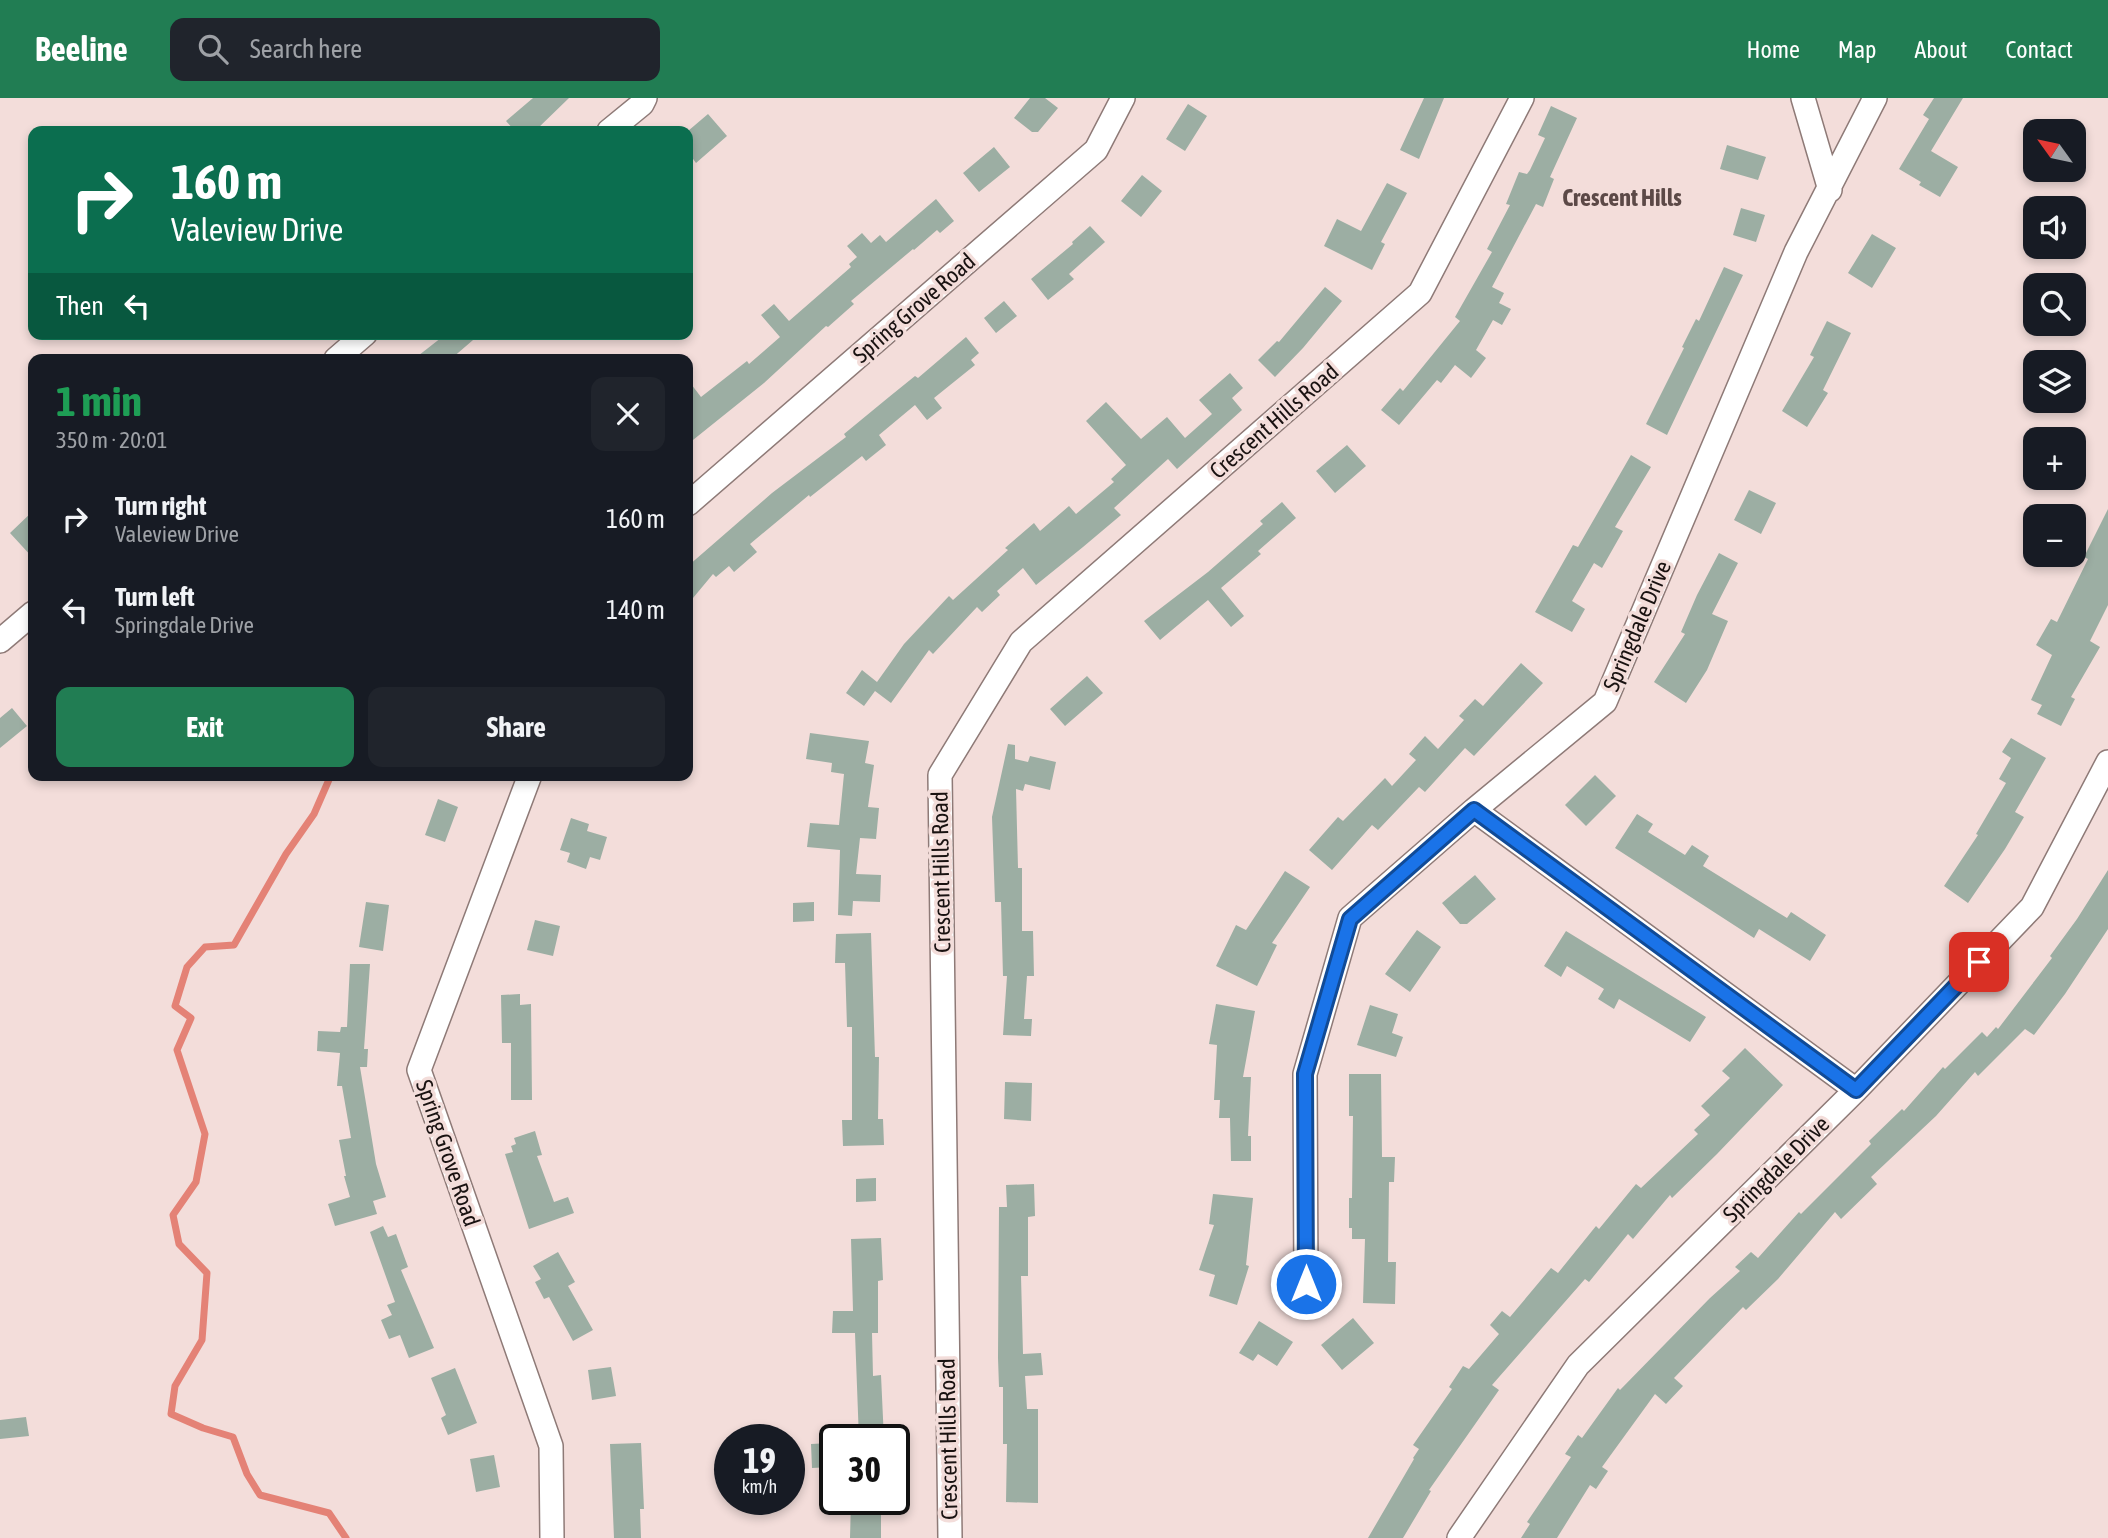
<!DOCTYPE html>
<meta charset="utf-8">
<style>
:root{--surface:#171b24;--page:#20242c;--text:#f1f3f6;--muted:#9ea1a6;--accent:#217d53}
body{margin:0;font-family:"Asap Condensed",sans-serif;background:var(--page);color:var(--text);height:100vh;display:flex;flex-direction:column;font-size:26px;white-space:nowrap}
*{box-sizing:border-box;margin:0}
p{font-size:23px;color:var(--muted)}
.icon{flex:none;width:38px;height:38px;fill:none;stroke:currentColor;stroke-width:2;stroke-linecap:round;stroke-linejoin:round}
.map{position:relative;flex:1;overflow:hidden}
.sheet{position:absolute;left:28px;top:256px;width:665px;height:427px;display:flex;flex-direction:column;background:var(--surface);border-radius:14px;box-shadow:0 4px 10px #0003}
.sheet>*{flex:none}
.guide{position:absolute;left:28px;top:28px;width:665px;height:214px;border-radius:14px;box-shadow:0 4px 10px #0003;background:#0b6e4f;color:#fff;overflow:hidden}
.needle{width:46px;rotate:303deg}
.tools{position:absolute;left:2023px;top:21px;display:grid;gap:14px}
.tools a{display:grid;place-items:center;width:63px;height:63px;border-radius:14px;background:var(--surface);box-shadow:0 4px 10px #0003;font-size:35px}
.speed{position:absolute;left:714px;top:1326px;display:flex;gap:14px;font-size:35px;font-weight:700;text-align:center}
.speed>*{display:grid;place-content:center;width:91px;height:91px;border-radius:50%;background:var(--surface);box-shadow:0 4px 10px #0003;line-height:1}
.speed small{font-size:18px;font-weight:400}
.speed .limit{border:4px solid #111;border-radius:10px;background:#fff;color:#111}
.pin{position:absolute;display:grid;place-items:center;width:60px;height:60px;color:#fff;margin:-30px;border-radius:14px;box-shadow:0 4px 10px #0006}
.me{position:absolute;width:77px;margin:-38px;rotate:0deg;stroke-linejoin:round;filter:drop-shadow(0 0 5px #0008)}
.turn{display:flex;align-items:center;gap:24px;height:147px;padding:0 28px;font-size:32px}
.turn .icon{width:91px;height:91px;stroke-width:2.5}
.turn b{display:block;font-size:49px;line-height:60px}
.then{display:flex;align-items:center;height:66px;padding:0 28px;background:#0003;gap:14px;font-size:26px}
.round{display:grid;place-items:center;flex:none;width:74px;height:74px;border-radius:14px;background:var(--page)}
.head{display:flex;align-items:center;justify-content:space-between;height:119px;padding:0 28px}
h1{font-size:42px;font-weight:700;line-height:52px;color:#1e9e55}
.primary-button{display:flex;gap:14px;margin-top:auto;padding:14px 28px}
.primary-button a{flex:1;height:80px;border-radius:14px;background:var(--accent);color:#fff;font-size:28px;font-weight:700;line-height:80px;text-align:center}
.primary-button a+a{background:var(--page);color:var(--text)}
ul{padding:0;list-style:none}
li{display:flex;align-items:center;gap:21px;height:91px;padding:0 28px}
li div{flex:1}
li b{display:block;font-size:26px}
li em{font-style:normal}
header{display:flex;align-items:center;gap:42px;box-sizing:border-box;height:98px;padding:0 35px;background:var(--accent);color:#fff}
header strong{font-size:33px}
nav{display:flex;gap:38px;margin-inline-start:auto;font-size:24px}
.search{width:490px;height:63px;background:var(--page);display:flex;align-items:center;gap:18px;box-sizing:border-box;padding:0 24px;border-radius:14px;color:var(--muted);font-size:26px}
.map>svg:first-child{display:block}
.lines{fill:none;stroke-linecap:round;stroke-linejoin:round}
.stream{stroke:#e48276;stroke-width:7}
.building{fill:#9caea3}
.minor-casing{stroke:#8e7a77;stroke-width:26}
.minor{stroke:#fff;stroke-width:23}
.route-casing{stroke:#114b97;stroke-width:18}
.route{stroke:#1a73e8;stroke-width:12}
.labels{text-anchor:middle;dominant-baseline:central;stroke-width:7;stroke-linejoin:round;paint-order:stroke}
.street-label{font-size:23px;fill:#191211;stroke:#f3ddda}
.neighbourhood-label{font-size:24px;font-weight:bold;fill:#5c4947;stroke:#f3ddda}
</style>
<header>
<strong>Beeline</strong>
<div class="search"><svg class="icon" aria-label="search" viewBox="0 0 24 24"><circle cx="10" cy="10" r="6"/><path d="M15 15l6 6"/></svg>Search here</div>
<nav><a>Home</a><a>Map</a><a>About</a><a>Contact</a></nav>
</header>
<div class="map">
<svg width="2108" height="1440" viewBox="0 0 2108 1440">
<rect width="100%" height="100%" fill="#f3ddda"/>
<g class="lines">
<!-- stream -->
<path class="stream" d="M 331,677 L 314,716 L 286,756 L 234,847 L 205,849 L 187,869 L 175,908 L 191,920 L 177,952 L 205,1036 L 196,1084 L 173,1117 L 179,1146 L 207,1175 L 202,1242 L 175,1288 L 171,1316 L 203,1330 L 233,1339 L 247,1376 L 260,1397 L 329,1415 L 346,1440"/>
</g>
<!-- building -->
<path class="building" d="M 533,0 L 569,0 L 535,33 L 515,33 L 506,23 Z
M 1030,0 L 1045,0 L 1058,10 L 1038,34 L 1032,34 L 1014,20 Z
M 1424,0 L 1444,0 L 1419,61 L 1400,52 Z
M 1934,0 L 1963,0 L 1931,53 L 1958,69 L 1940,99 L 1919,87 L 1921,84 L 1899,71 L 1929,21 L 1923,17 Z
M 1188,6 L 1207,18 L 1185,53 L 1166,41 Z
M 1551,8 L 1577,20 L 1550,79 L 1554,81 L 1543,109 L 1536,106 L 1492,189 L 1504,195 L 1499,205 L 1511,211 L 1502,227 L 1493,222 L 1476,252 L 1486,260 L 1471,280 L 1455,267 L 1441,285 L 1437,282 L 1399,327 L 1381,312 L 1400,290 L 1403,293 L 1460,223 L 1455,219 L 1492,154 L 1487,151 L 1510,107 L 1506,106 L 1519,74 L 1527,76 L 1530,72 L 1545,40 L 1538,37 Z
M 708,16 L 727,38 L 696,65 L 688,54 L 688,33 Z
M 1727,47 L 1766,59 L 1758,82 L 1720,71 Z
M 994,49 L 1010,69 L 979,94 L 963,75 Z
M 1142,77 L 1162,93 L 1141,119 L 1121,103 Z
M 1387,85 L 1407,95 L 1381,144 L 1385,146 L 1372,172 L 1324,148 L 1337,121 L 1361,133 Z
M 936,101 L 954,123 L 940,135 L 937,132 L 914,152 L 913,151 L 851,203 L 854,206 L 828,229 L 826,228 L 764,285 L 688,346 L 688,282 L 701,299 L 747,263 L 749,266 L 780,239 L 761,217 L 774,206 L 789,223 L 851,169 L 849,166 L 857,159 L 847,148 L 862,135 L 871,145 L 880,137 L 886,144 Z
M 1741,110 L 1765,117 L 1756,144 L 1733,137 Z
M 1090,128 L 1105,144 L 1069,176 L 1074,181 L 1048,202 L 1031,181 L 1073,146 L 1072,144 Z
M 1872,136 L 1896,150 L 1872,190 L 1848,175 Z
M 1724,169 L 1743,177 L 1667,337 L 1646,326 L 1684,250 L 1682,249 L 1696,221 L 1699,223 Z
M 1325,189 L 1342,203 L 1303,250 L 1275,279 L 1258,262 L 1277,243 L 1279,244 Z
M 1004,203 L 1017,218 L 996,235 L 984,220 Z
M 1827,223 L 1851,235 L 1823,292 L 1828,295 L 1807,329 L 1782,313 L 1814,259 L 1810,257 Z
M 446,236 L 480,236 L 451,261 L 414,261 Z
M 966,239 L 979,255 L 971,262 L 975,267 L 934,300 L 942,310 L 927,322 L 915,307 L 879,337 L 886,347 L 866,363 L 862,358 L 810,399 L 809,397 L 750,446 L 757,454 L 734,474 L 729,468 L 716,479 L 713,476 L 688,506 L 688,468 L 772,395 L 846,339 L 844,336 L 889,299 L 915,278 L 918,280 Z
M 1230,275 L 1243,290 L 1232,300 L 1242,312 L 1177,371 L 1168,361 L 1114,410 L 1121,417 L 1083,449 L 1036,487 L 1023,470 L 997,493 L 1000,497 L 982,514 L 977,509 L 933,556 L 929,552 L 891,605 L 875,593 L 864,608 L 846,595 L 862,572 L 877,584 L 904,546 L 949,498 L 953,502 L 1008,452 L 1005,450 L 1034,425 L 1040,433 L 1069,408 L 1076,416 L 1114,384 L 1111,381 L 1126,367 L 1086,323 L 1106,304 L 1141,341 L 1167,319 L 1185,340 L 1212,316 L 1199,302 Z
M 1347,347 L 1366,368 L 1335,395 L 1316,373 Z
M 1631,357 L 1651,369 L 1615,429 L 1623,433 L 1602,470 L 1594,465 L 1572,503 L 1585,511 L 1572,534 L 1535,514 L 1573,447 L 1578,449 Z
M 1749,392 L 1776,405 L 1761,436 L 1734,422 Z
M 1282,404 L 1296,420 L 1258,453 L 1261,456 L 1221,490 L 1244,518 L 1231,529 L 1208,502 L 1160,542 L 1144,523 L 1208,474 L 1263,426 L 1260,423 Z
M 2108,411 L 2108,507 L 2090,543 L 2100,549 L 2071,599 L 2075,601 L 2061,628 L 2037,616 L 2042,607 L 2031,602 L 2052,557 L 2036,547 L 2051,521 L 2057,524 L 2088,461 L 2084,459 Z
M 33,413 L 33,460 L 10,435 Z
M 1719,455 L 1738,465 L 1712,516 L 1728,523 L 1707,572 L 1686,605 L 1654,584 L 1685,536 L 1681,534 L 1697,497 Z
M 1521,565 L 1543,585 L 1474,658 L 1465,650 L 1425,694 L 1419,689 L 1378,732 L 1372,727 L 1332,772 L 1309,752 L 1338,719 L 1343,723 L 1385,680 L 1392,688 L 1416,662 L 1409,656 L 1425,638 L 1438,651 L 1464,622 L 1459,618 L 1475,601 L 1483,608 Z
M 1087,578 L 1103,595 L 1065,628 L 1050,611 Z
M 12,610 L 27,628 L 0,650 L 0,620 Z
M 810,635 L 869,643 L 865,665 L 874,667 L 868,709 L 879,710 L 876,741 L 860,740 L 856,776 L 881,777 L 880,804 L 853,803 L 852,818 L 838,817 L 840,752 L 807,749 L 810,725 L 839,727 L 844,676 L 831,674 L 832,665 L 806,661 Z
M 2011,640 L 2046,660 L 2015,714 L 2024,719 L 2005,751 L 1968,805 L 1944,788 L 1978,737 L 1976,736 L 2006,685 L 1999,681 L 2011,660 L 2002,654 Z
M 1008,646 L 1015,647 L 1015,661 L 1028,664 L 1030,658 L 1056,664 L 1050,692 L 1025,686 L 1023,693 L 1016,691 L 1018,770 L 1022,770 L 1022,833 L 1033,833 L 1034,878 L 1027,878 L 1024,921 L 1032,921 L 1031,938 L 1003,937 L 1007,878 L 1003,878 L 1001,804 L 995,804 L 992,719 Z
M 1595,677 L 1616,698 L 1586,728 L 1565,707 Z
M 438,701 L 458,709 L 445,744 L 425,737 Z
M 1637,716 L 1653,726 L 1648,734 L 1685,757 L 1692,747 L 1709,758 L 1703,768 L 1787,820 L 1791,814 L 1826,837 L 1810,863 L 1759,831 L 1754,840 L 1615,750 Z
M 571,720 L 589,726 L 587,733 L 607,739 L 600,762 L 590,759 L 586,771 L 567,764 L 570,755 L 560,752 Z
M 2108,772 L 2108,831 L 2065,896 L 2034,937 L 2025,931 L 1978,978 L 1975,974 L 1936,1018 L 1871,1079 L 1877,1086 L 1841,1121 L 1835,1114 L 1778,1181 L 1746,1212 L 1743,1209 L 1674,1280 L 1683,1288 L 1666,1306 L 1655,1296 L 1602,1369 L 1608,1373 L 1596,1391 L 1590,1387 L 1557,1440 L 1521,1440 L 1530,1426 L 1527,1424 L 1571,1359 L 1565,1356 L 1578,1337 L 1582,1340 L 1618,1290 L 1620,1292 L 1710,1200 L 1740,1173 L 1735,1169 L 1751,1154 L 1758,1160 L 1799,1114 L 1801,1116 L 1871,1046 L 1869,1043 L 1902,1011 L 1904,1013 L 1943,969 L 1945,971 L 1982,934 L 1987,939 L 1996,929 L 1998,931 L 2052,860 L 2050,858 L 2077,821 Z
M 1285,773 L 1310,789 L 1272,845 L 1277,847 L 1257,888 L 1216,868 L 1236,827 L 1246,832 Z
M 1475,777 L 1496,801 L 1467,826 L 1460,826 L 1442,805 Z
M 366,804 L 389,807 L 383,853 L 359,849 Z
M 814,804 L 814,823 L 793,824 L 793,805 Z
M 535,822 L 560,828 L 553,858 L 527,852 Z
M 1417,832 L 1441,849 L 1410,894 L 1385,876 Z
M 1566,833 L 1706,919 L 1690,944 L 1619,901 L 1614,911 L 1598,901 L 1604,891 L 1567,868 L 1561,879 L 1544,868 Z
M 871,835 L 875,959 L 879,959 L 878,1021 L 883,1021 L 884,1047 L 843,1048 L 842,1022 L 852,1022 L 852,929 L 847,929 L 845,865 L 835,865 L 836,836 Z
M 350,866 L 370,866 L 364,951 L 368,951 L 367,969 L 360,969 L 376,1066 L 386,1099 L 373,1103 L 377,1116 L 335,1128 L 328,1106 L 350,1099 L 344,1078 L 346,1078 L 339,1042 L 351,1040 L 342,988 L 337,988 L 340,955 L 317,953 L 318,933 L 340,934 L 341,929 L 347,929 Z
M 520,896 L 520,907 L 531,906 L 532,1002 L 511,1002 L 511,945 L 502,945 L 501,897 Z
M 1216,906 L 1255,913 L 1243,979 L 1251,979 L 1248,1038 L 1251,1038 L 1251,1063 L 1231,1063 L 1230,1020 L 1219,1020 L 1220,1002 L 1214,1002 L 1217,947 L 1209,946 Z
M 1370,907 L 1398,916 L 1392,935 L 1403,939 L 1396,959 L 1357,947 Z
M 1745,950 L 1783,987 L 1717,1056 L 1672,1100 L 1670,1097 L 1633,1141 L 1628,1136 L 1589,1184 L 1585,1181 L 1492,1287 L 1499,1292 L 1429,1392 L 1431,1393 L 1403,1440 L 1368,1440 L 1414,1361 L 1413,1360 L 1419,1351 L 1413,1347 L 1452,1291 L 1449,1289 L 1463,1268 L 1469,1271 L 1499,1236 L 1490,1227 L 1502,1213 L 1510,1219 L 1551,1170 L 1558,1175 L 1596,1128 L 1599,1131 L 1636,1086 L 1641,1090 L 1698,1036 L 1694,1032 L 1710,1017 L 1701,1008 L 1730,980 L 1722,973 Z
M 1349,976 L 1381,976 L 1382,1059 L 1395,1059 L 1394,1084 L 1389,1084 L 1388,1164 L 1396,1164 L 1395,1206 L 1363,1205 L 1365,1141 L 1352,1141 L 1352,1130 L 1349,1130 L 1349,1100 L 1352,1100 L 1353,1018 L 1349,1018 Z
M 1005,984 L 1032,985 L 1031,1023 L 1004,1021 Z
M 535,1033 L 542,1057 L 537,1058 L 554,1104 L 568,1099 L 574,1115 L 529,1131 L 505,1056 L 513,1054 L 511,1048 L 516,1046 L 514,1040 Z
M 876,1080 L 876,1103 L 856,1104 L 856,1081 Z
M 1034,1086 L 1035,1118 L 1028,1119 L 1028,1178 L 1021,1178 L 1023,1256 L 1041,1255 L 1043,1277 L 1025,1278 L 1027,1311 L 1038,1311 L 1038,1405 L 1006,1404 L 1007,1346 L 1003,1346 L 1003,1289 L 999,1289 L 998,1260 L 999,1109 L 1007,1109 L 1006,1087 Z
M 1213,1096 L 1253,1100 L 1246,1167 L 1249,1168 L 1237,1207 L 1209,1198 L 1215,1177 L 1199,1172 L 1214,1127 L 1209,1126 Z
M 383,1128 L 388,1139 L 396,1136 L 408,1169 L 401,1172 L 434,1250 L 409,1260 L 400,1237 L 389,1241 L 381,1222 L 392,1217 L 387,1207 L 395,1204 L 370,1134 Z
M 881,1140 L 883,1182 L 878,1183 L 878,1235 L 872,1235 L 873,1278 L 881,1277 L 884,1342 L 859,1342 L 855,1235 L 832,1235 L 833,1213 L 853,1213 L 851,1141 Z
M 558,1154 L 575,1184 L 568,1188 L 593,1232 L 573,1243 L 549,1199 L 544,1201 L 535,1184 L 541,1181 L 533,1168 Z
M 1353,1220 L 1374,1245 L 1342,1272 L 1321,1247 Z
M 1259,1223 L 1293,1244 L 1277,1268 L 1258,1256 L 1253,1263 L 1239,1255 Z
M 611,1269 L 616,1298 L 592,1302 L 588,1272 Z
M 455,1270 L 477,1325 L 448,1337 L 441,1320 L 446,1317 L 431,1280 Z
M 26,1319 L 29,1338 L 0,1341 L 0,1322 Z
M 641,1345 L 644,1411 L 640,1411 L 641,1440 L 614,1440 L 610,1346 Z
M 831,1345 L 832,1369 L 812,1370 L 811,1346 Z
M 494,1357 L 500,1389 L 476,1394 L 470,1361 Z
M 851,1402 L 881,1402 L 881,1440 L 850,1440 Z"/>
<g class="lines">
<defs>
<path id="minor" d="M 1803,0 L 1830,92
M 609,33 L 642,6 L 645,0
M 336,261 L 365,236
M 688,406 L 1096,52 L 1123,0
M 0,543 L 33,515
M 530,677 L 419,972 L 551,1348 L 552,1440
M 1474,712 L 1856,992
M 1306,1186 L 1305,976 L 1350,820 L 1474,712 L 1605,604 L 1796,154 L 1875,0
M 950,1440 L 940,677 L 1021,544 L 1420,195 L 1522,0
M 1459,1440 L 1578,1267 L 1856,992 L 2032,809 L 2108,664"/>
</defs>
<!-- minor casing -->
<use href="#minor" class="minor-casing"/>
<!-- minor -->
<use href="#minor" class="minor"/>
</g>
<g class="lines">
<defs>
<path id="route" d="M 1306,1186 L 1305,976 L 1350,821 L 1474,712 L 1856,992 L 1979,864"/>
</defs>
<!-- route casing -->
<use href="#route" class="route-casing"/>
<!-- route -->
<use href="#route" class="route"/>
</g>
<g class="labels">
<!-- street labels -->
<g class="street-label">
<text transform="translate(914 210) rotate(-41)">Spring Grove Road</text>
<text transform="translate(1274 323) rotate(-41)">Crescent Hills Road</text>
<text transform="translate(1637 528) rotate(-67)">Springdale Drive</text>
<text transform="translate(941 774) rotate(-91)">Crescent Hills Road</text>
<text transform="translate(448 1055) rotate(71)">Spring Grove Road</text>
<text transform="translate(1776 1071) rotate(-45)">Springdale Drive</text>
<text transform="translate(948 1341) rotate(-91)">Crescent Hills Road</text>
</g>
<!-- neighbourhood labels -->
<g class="neighbourhood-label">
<text x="1622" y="99">Crescent Hills</text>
</g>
</g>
</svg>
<div class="tools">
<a><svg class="needle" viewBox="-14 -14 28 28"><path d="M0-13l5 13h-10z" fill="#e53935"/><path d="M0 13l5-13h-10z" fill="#9ea1a6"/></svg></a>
<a><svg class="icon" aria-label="sound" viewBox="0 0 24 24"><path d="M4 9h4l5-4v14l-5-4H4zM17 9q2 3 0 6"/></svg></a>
<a><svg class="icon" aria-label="search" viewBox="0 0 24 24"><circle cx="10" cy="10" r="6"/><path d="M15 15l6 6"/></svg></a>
<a><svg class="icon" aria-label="layers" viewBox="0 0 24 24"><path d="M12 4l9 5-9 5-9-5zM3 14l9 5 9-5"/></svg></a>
<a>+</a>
<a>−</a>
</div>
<div class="speed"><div>19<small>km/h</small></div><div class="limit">30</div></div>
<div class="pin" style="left:1979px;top:864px;background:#d93025"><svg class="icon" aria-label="arrive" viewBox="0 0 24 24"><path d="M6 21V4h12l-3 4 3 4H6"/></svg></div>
<svg class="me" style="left:1306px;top:1186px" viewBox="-20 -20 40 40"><circle r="17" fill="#1a73e8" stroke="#fff" stroke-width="3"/><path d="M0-11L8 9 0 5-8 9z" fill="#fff"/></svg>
<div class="guide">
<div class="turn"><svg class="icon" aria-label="right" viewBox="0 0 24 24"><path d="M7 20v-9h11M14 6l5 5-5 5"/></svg><div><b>160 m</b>Valeview Drive</div></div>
<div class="then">Then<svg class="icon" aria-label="left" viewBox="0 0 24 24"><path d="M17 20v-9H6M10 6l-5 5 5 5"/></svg></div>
</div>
<section class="sheet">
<div class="head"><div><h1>1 min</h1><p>350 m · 20:01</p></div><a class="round"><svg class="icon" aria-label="close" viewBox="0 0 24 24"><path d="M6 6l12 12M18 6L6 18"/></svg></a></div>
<ul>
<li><svg class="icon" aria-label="right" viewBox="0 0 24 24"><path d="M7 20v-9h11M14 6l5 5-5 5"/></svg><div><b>Turn right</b><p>Valeview Drive</p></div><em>160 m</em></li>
<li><svg class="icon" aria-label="left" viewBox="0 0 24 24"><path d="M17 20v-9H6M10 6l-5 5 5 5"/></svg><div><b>Turn left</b><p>Springdale Drive</p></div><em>140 m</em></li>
</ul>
<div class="primary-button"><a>Exit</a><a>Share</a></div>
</section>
</div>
